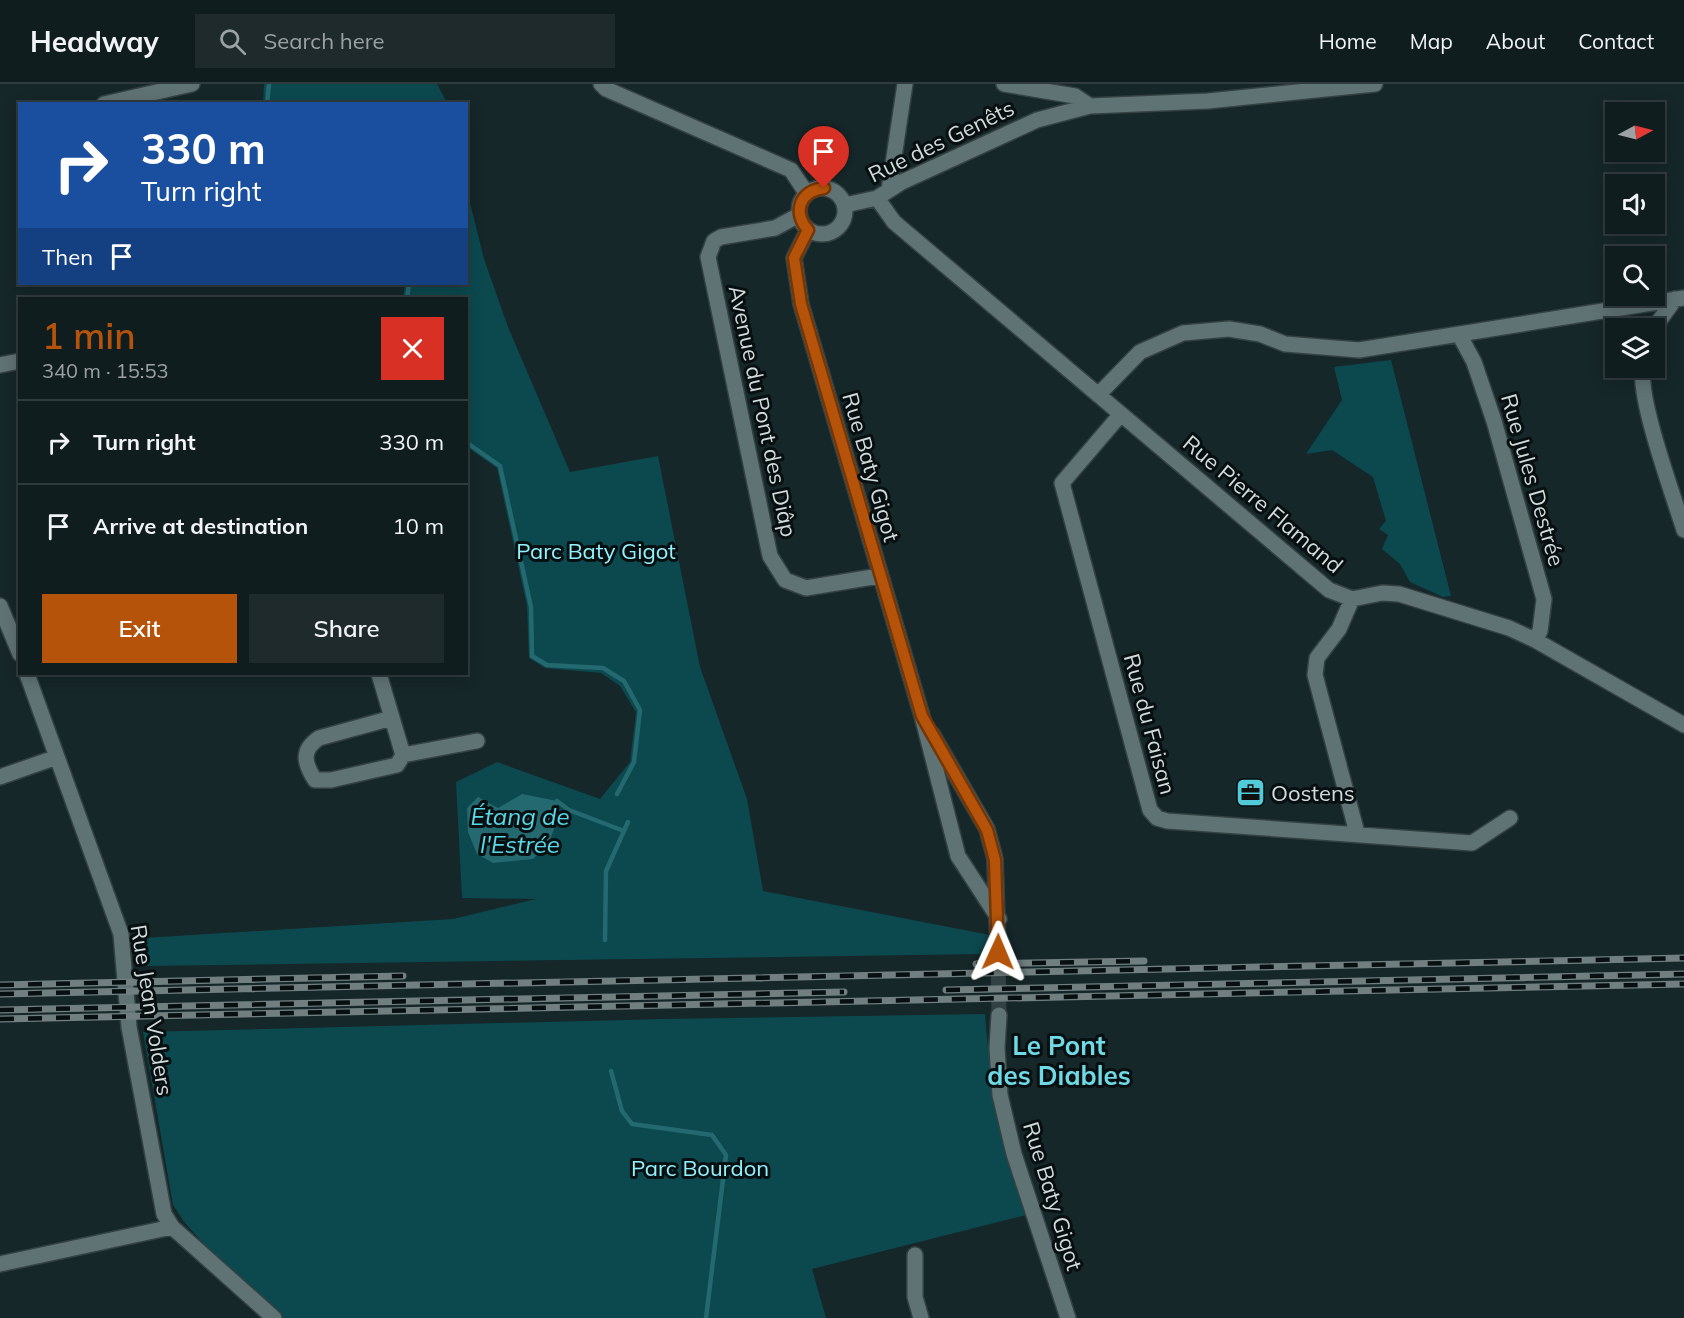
<!DOCTYPE html>
<meta charset="utf-8">
<style>
:root{--surface:#101d1f;--page:#1e2a2c;--text:#f1f3f6;--muted:#9ca2a4;--line:#303b3d;--accent:#b45309}
body{margin:0;font-family:Mulish,sans-serif;background:var(--page);color:var(--text);height:100vh;display:flex;flex-direction:column;font-size:22px;white-space:nowrap}
*{box-sizing:border-box;margin:0}
p{font-size:20px;color:var(--muted)}
.icon{flex:none;width:33px;height:33px;fill:none;stroke:currentColor;stroke-width:2;stroke-linecap:round;stroke-linejoin:round}
.map{position:relative;flex:1;overflow:hidden}
.details{position:absolute;left:18px;top:213px;width:450px;height:378px;display:flex;flex-direction:column;background:var(--surface);border-radius:0px;box-shadow:0 3px 15px #0003,0 0 0 2px var(--line)}
.details>*{flex:none}
.banner{position:absolute;left:18px;top:18px;width:450px;height:183px;border-radius:0px;box-shadow:0 3px 15px #0003,0 0 0 2px var(--line);background:#1a4fa0;color:#fff;overflow:hidden}
.needle{width:39px;rotate:83deg}
.tools{position:absolute;left:1605px;top:18px;display:grid;gap:12px}
.tools a{display:grid;place-items:center;width:60px;height:60px;border-radius:0px;background:var(--surface);box-shadow:0 3px 15px #0003,0 0 0 2px var(--line);font-size:30px}
.pin{position:absolute;display:grid;place-items:center;width:51px;height:51px;color:#fff;margin:-62px -26px;border-radius:50% 50% 50% 0;rotate:-45deg;box-shadow:0 0 6px #0007}
.pin .icon{rotate:45deg}
.me{position:absolute;width:66px;margin:-33px;rotate:1deg;stroke-linejoin:round;filter:drop-shadow(0 0 4px #0008)}
.turn{display:flex;align-items:center;gap:21px;height:126px;padding:0 24px;font-size:27px}
.turn .icon{width:78px;height:78px;stroke-width:2.5}
.turn b{display:block;font-size:42px;line-height:51px}
.then{display:flex;align-items:center;height:57px;padding:0 24px;background:#0003;gap:12px;font-size:22px}
.round{display:grid;place-items:center;flex:none;width:63px;height:63px;border-radius:0px;background:var(--page)}
.head{display:flex;align-items:center;justify-content:space-between;height:102px;padding:0 24px}
h1{font-size:36px;font-weight:600;line-height:45px;color:var(--accent)}
.action{display:flex;gap:12px;margin-top:auto;padding:12px 24px}
.action a{flex:1;height:69px;border-radius:0px;background:var(--accent);color:#fff;font-size:24px;font-weight:600;line-height:69px;text-align:center}
.action a+a{background:var(--page);color:var(--text)}
ul{padding:0;list-style:none}
li{display:flex;align-items:center;gap:18px;height:84px;padding:0 24px;border-top:2px solid var(--line)}
li div{flex:1}
li b{display:block;font-size:22px}
li em{font-style:normal}
header{display:flex;align-items:center;gap:36px;box-sizing:border-box;height:84px;padding:0 30px;background:var(--surface);border-bottom:2px solid var(--line)}
header strong{font-size:28px}
nav{display:flex;gap:33px;margin-inline-start:auto;font-size:21px}
.search{width:420px;height:54px;background:var(--page);display:flex;align-items:center;gap:15px;box-sizing:border-box;padding:0 21px;border-radius:0px;color:var(--muted);font-size:22px}
.map>svg:first-child{display:block}
.green{fill:#0b494f}
.water{fill:#256970}
.lines{fill:none;stroke-linecap:round;stroke-linejoin:round}
.stream{stroke:#256970;stroke-width:4.5}
.minor-tunnel{stroke:#324244;stroke-width:15;stroke-dasharray:15 8;stroke-linecap:butt}
.minor-casing{stroke:#344142;stroke-width:18}
.minor{stroke:#5f7274;stroke-width:15}
.rail-casing{stroke:#717f80;stroke-width:7}
.rail{stroke:#080f10;stroke-width:4.5;stroke-dasharray:14;stroke-linecap:butt}
.route-casing{stroke:#753606;stroke-width:15}
.route{stroke:#b45309;stroke-width:10}
.labels{text-anchor:middle;dominant-baseline:central;stroke-width:6;stroke-linejoin:round;paint-order:stroke}
.street-label{font-size:22px;fill:#d1dbdc;stroke:#080f10}
.park-label{font-size:22px;fill:#91f1fc;stroke:#080f10}
.poi-label{font-size:22px;fill:#d1dbdc;stroke:#080f10;text-anchor:start}
.water-label{font-size:24px;font-style:italic;fill:#56d9e8;stroke:#080f10}
.quarter-label{font-size:26px;font-weight:bold;fill:#6fdae6;stroke:#080f10}
</style>
<header>
<strong>Headway</strong>
<div class="search"><svg class="icon" aria-label="search" viewBox="0 0 24 24"><circle cx="10" cy="10" r="6"/><path d="M15 15l6 6"/></svg>Search here</div>
<nav><a>Home</a><a>Map</a><a>About</a><a>Contact</a></nav>
</header>
<div class="map">
<svg width="1684" height="1234" viewBox="0 0 1684 1234">
<rect width="100%" height="100%" fill="#162729"/>
<!-- green -->
<path class="green" d="M 264,0 L 437,0 L 447,19 L 263,19 Z
M 467,107 L 484,175 L 508,243 L 570,388 L 658,372 L 700,583 L 747,715 L 763,807 L 990,851 L 983,870 L 146,882 L 144,854 L 453,835 L 536,815 L 462,814 L 456,698 L 497,678 L 600,715 L 630,678 L 636,628 L 620,602 L 601,589 L 545,584 L 529,574 L 527,522 L 497,384 L 467,363 L 466,214 L 403,214 L 405,200 L 466,200 Z
M 1391,276 L 1451,512 L 1443,513 L 1410,498 L 1400,480 L 1382,465 L 1388,451 L 1379,445 L 1386,437 L 1373,393 L 1332,366 L 1306,370 L 1342,316 L 1334,283 Z
M 985,930 C 989,999 1008,1064 1026,1131 L 812,1185 L 826,1234 L 271,1234 L 185,1139 L 173,1121 L 143,948 L 664,935 Z"/>
<!-- water -->
<path class="water" d="M 522,710 L 557,717 L 559,732 L 548,761 L 533,775 L 493,779 L 477,770 L 468,748 L 467,724 L 478,713 L 498,724 Z"/>
<g class="lines">
<!-- stream -->
<path class="stream" d="M 267,20 L 269,0
M 407,214 L 409,200
M 466,358 L 500,382 L 531,523 L 532,572 L 547,581 L 603,584 L 624,597 L 640,626 L 634,678 L 617,710
M 557,717 L 569,726 L 624,747
M 605,856 L 606,787 L 628,738
M 611,987 L 622,1027 L 632,1040 L 712,1051 L 726,1071 L 706,1234"/>
<!-- minor-tunnel -->
<path class="minor-tunnel" d="M 998,868 L 999,931"/>
<defs>
<path id="minor" d="M 601,0 L 606,5 L 791,86 L 807,110
M 1004,0 L 1075,12 L 1090,22
M 104,20 L 192,0
M799 127a23 23 0 1 1 46 0a23 23 0 1 1-46 0Z
M 889,106 L 905,0
M 877,114 L 894,138 L 1329,506 L 1352,515 L 1382,509 L 1399,510 L 1509,544 L 1535,556 L 1684,641
M 845,121 L 877,114 L 902,98 L 1037,36 L 1090,22 L 1208,17 L 1375,0
M 799,131 L 775,144 L 721,153 L 714,157 L 708,173 L 770,472 L 785,496 L 806,504 L 879,492
M 808,146 L 794,174 L 801,220 L 922,632 L 958,772 L 999,835
M 1654,244 L 1675,215
M 1460,252 L 1474,278 L 1494,337 L 1544,515 L 1540,547 L 1535,556
M 0,281 L 20,277
M 1643,284 C 1638,316 1673,410 1684,446
M 1098,311 L 1140,268 L 1183,249 L 1229,245 L 1260,250 L 1285,260 L 1359,266 L 1684,214
M 1121,330 L 1062,399 L 1150,726 L 1157,734 L 1167,737 L 1472,759 L 1510,734
M 1352,515 L 1339,545 L 1317,574 L 1315,591 L 1357,749
M 0,522 L 20,570
M 27,590 L 121,850 L 129,943 L 164,1130 L 172,1143 L 274,1234
M 379,590 L 403,671 L 397,681 L 331,696 L 315,696 C 304,679 301,666 319,654 L 392,634
M 932,650 L 987,745 L 995,775 L 998,868
M 403,671 L 477,657
M 0,693 L 57,673
M 999,931 L 997,964 L 1000,1011 L 1014,1070 L 1068,1234
M 915,1171 L 915,1213 L 921,1234
M 0,1180 L 172,1143"/>
</defs>
<!-- minor casing -->
<use href="#minor" class="minor-casing"/>
<!-- minor -->
<use href="#minor" class="minor"/>
<defs>
<path id="rail" d="M 976,880 L 1144,877
M 0,901 L 403,892
M 946,906 L 1684,890
M 0,910 L 1684,874
M 0,926 L 844,908
M 0,935 L 1684,900"/>
</defs>
<!-- rail casing -->
<use href="#rail" class="rail-casing"/>
<!-- rail -->
<use href="#rail" class="rail"/>
</g>
<g class="lines">
<defs>
<path id="route" d="M 824,104 C 800,107 792,128 808,146 L 794,174 L 801,220 L 922,632 L 987,746 L 995,776 L 998,868"/>
</defs>
<!-- route casing -->
<use href="#route" class="route-casing"/>
<!-- route -->
<use href="#route" class="route"/>
</g>
<!-- icons -->
<defs>
<symbol id="office-square" viewBox="-11 -11 22 22"><rect x="-9" y="-9" width="18" height="18" rx="4" fill="#52cbd8" stroke="#080f10"/><path d="M-6-3h4V-5.5h4V-3h4V5H-6ZM-1-4.5V-3h2v-1.5ZM-6 0V1H6V0Z" fill="#111"/></symbol>
</defs>
<g fill-rule="evenodd">
<use href="#office-square" x="1234" y="692" width="33" height="33"/>
</g>
<g class="labels">
<!-- street labels -->
<g class="street-label">
<text transform="translate(941 57) rotate(-26)">Rue des Genêts</text>
<text transform="translate(763 327) rotate(78)">Avenue du Pont des Diâp</text>
<text transform="translate(871 383) rotate(74)">Rue Baty Gigot</text>
<text transform="translate(1533 396) rotate(74)">Rue Jules Destrée</text>
<text transform="translate(1263 420) rotate(40)">Rue Pierre Flamand</text>
<text transform="translate(1150 640) rotate(75)">Rue du Faisan</text>
<text transform="translate(152 926) rotate(81)">Rue Jean Volders</text>
<text transform="translate(1053 1112) rotate(73)">Rue Baty Gigot</text>
</g>
<!-- park labels -->
<g class="park-label">
<text x="596" y="467">Parc Baty Gigot</text>
<text x="700" y="1084">Parc Bourdon</text>
</g>
<!-- poi labels -->
<g class="poi-label">
<text x="1271" y="709">Oostens</text>
</g>
<!-- water labels -->
<g class="water-label">
<text x="520" y="732">Étang de<tspan x="520" dy="28">l'Estrée</tspan></text>
</g>
<!-- quarter labels -->
<g class="quarter-label">
<text x="1059" y="961">Le Pont<tspan x="1059" dy="30">des Diables</tspan></text>
</g>
</g>
</svg>
<div class="tools">
<a><svg class="needle" viewBox="-14 -14 28 28"><path d="M0-13l5 13h-10z" fill="#e53935"/><path d="M0 13l5-13h-10z" fill="#9ca2a4"/></svg></a>
<a><svg class="icon" aria-label="sound" viewBox="0 0 24 24"><path d="M4 9h4l5-4v14l-5-4H4zM17 9q2 3 0 6"/></svg></a>
<a><svg class="icon" aria-label="search" viewBox="0 0 24 24"><circle cx="10" cy="10" r="6"/><path d="M15 15l6 6"/></svg></a>
<a><svg class="icon" aria-label="layers" viewBox="0 0 24 24"><path d="M12 4l9 5-9 5-9-5zM3 14l9 5 9-5"/></svg></a>
</div>
<div class="pin" style="left:824px;top:104px;background:#d93025"><svg class="icon" aria-label="arrive" viewBox="0 0 24 24"><path d="M6 21V4h12l-3 4 3 4H6"/></svg></div>
<svg class="me" style="left:998px;top:868px" viewBox="-20 -20 40 40"><path d="M0-17L14 15 0 8-14 15z" fill="#b45309" stroke="#fff" stroke-width="4"/></svg>
<div class="banner">
<div class="turn"><svg class="icon" aria-label="right" viewBox="0 0 24 24"><path d="M7 20v-9h11M14 6l5 5-5 5"/></svg><div><b>330 m</b>Turn right</div></div>
<div class="then">Then<svg class="icon" aria-label="arrive" viewBox="0 0 24 24"><path d="M6 21V4h12l-3 4 3 4H6"/></svg></div>
</div>
<section class="details">
<div class="head"><div><h1>1 min</h1><p>340 m · 15:53</p></div><a class="round" style="background:#d93025;color:#fff"><svg class="icon" aria-label="close" viewBox="0 0 24 24"><path d="M6 6l12 12M18 6L6 18"/></svg></a></div>
<ul>
<li><svg class="icon" aria-label="right" viewBox="0 0 24 24"><path d="M7 20v-9h11M14 6l5 5-5 5"/></svg><div><b>Turn right</b></div><em>330 m</em></li>
<li><svg class="icon" aria-label="arrive" viewBox="0 0 24 24"><path d="M6 21V4h12l-3 4 3 4H6"/></svg><div><b>Arrive at destination</b></div><em>10 m</em></li>
</ul>
<div class="action"><a>Exit</a><a>Share</a></div>
</section>
</div>
